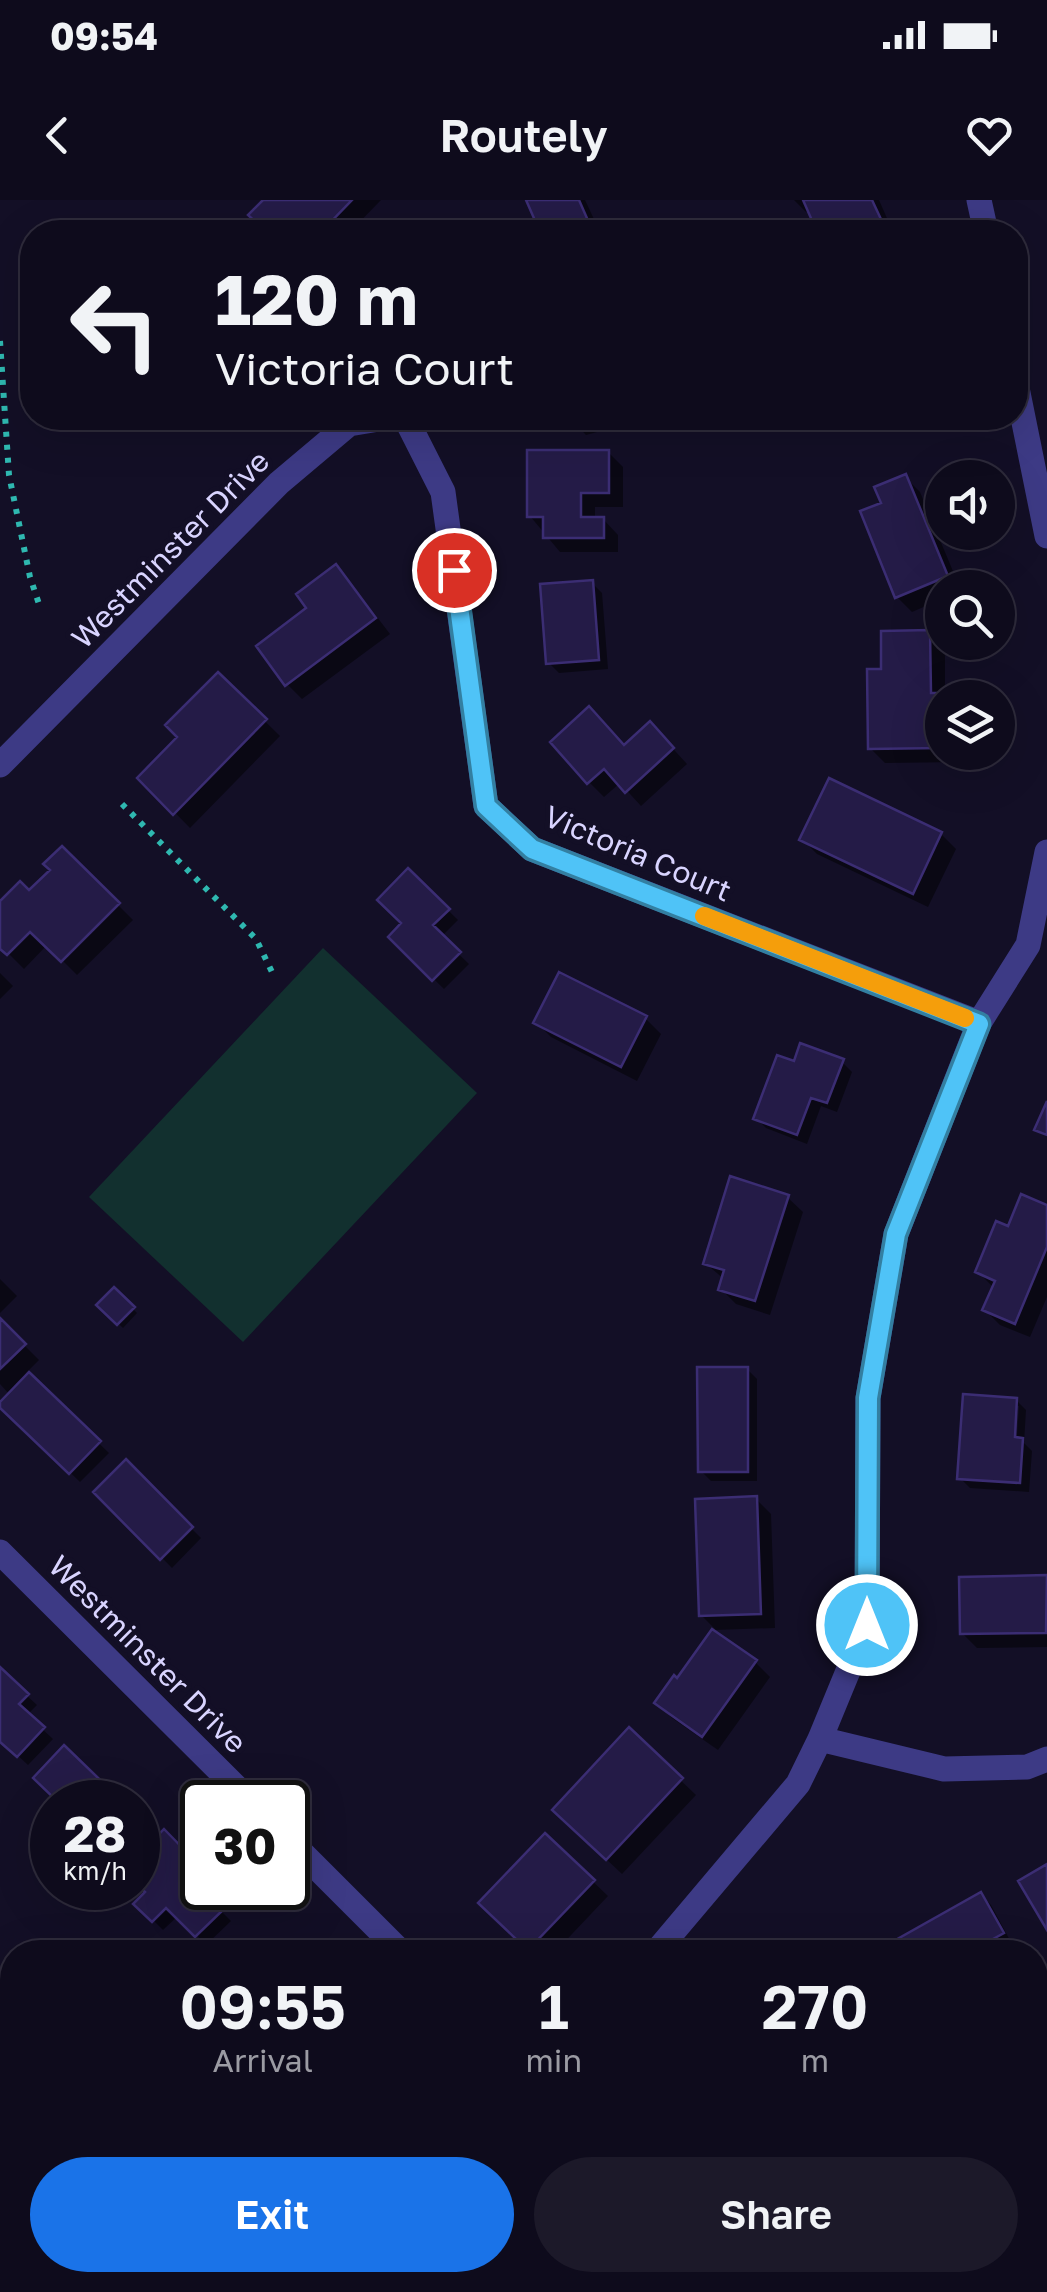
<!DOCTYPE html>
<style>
:root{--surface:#0e0b1c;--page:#1c1929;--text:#f1f3f6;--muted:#9b9ba3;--line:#2e2b3b;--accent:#1a73e8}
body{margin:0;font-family:"Golos Text",sans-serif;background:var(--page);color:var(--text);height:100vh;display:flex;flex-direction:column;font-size:38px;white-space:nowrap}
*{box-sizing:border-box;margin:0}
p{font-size:32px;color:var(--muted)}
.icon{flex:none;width:55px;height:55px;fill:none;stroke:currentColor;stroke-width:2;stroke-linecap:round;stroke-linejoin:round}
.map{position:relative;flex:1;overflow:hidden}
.details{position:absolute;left:0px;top:1740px;width:1048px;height:352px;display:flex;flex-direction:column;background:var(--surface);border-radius:40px 40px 0 0;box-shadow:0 10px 40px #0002,0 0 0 2px var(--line)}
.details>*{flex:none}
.guide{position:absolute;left:20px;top:20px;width:1008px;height:210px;border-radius:40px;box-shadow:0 10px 40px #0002,0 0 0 2px var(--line);background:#0e0b1c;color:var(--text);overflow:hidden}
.tools{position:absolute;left:925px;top:260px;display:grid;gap:20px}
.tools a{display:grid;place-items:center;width:90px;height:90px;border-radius:50%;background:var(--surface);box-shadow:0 10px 40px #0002,0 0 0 2px var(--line);font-size:50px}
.speed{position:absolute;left:30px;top:1580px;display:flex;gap:20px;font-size:50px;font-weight:700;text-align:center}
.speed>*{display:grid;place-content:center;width:130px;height:130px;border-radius:50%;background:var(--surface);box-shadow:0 10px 40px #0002,0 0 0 2px var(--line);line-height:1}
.speed small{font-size:25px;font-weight:400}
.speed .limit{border:5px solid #111;border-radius:15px;background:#fff;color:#111}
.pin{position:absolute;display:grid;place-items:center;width:85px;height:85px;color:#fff;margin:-42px;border:5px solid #fff;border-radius:50%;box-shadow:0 2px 10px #0007}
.me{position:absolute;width:110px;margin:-55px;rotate:0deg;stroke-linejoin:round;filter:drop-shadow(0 0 8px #0008)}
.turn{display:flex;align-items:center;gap:35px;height:210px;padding:0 30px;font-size:45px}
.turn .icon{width:130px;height:130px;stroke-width:2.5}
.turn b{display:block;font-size:70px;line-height:85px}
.eta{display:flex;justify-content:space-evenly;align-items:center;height:170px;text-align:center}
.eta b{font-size:60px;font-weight:600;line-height:70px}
.button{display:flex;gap:20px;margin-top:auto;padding:20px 30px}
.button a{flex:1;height:115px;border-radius:60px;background:var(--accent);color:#fff;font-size:40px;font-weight:600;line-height:115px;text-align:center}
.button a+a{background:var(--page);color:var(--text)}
.status{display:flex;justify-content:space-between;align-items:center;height:70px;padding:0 50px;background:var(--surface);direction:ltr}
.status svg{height:28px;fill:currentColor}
header{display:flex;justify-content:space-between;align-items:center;height:130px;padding:0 30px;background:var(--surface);font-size:45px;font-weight:600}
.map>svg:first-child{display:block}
.green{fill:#12302f}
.shadow{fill:#0007;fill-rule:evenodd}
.building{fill:#241b47;stroke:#3b2d73;stroke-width:2.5}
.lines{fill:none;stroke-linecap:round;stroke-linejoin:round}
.path{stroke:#2fb8b0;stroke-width:6;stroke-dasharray:5 8;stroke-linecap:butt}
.minor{stroke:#3d3a85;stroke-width:25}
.route-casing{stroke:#337fa1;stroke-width:25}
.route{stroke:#4fc3f7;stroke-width:18}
.slow{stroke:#f59e0b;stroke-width:18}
.labels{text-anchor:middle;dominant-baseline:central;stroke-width:10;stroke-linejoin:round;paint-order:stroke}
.street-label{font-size:30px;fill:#d9d4ff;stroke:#130f26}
</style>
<div class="status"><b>09:54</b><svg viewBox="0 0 49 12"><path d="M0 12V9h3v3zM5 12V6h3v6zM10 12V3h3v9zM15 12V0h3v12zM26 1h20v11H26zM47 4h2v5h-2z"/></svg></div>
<header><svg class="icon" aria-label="back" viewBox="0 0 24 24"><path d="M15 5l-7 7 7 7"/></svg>Routely<svg class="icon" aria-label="heart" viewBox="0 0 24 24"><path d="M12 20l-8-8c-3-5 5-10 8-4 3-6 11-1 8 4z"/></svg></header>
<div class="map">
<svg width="1047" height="2092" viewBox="0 0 1047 2092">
<rect width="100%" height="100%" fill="#130f26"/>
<!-- green -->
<path class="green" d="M 323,748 L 477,893 L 243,1142 L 89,997 Z"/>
<!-- shadow -->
<path class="shadow" d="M 266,0 L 381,0 L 350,32 L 262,32 L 265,29 Z
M 529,0 L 585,0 L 600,32 L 543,32 Z
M 794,0 L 879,0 L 893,32 L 820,32 L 810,10 L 806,12 Z
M 570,218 L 649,218 L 586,235 Z
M 838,218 L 894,218 L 850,230 Z
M 608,252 L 623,267 L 623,307 L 595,307 L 595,319 L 603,319 L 618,335 L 618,352 L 560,352 L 530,316 Z
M 905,277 L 920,292 L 960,388 L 942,388 L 942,399 L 912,412 L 897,397 Z
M 336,368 L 351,383 L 390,434 L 302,499 L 287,484 Z
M 592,383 L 602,393 L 608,469 L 559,473 L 549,463 Z
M 929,433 L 945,448 L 945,495 L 949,498 L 942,498 L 942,552 L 963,552 L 963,562 L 885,563 L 870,548 L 883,471 Z
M 218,475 L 280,536 L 190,628 L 141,578 L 180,538 Z
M 665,540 L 687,564 L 641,606 L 620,583 L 604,597 L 589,582 L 625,548 Z
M 941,634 L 956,649 L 928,707 L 817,654 L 802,639 Z
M 62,649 L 133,720 L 77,775 L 47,745 L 24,769 L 0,745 L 0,705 L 29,694 L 53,670 Z
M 408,671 L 458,720 L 441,737 L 469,764 L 444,789 L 391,737 L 404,723 Z
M 0,773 L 13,786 L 0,799 Z
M 646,819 L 661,834 L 637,881 L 551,837 L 536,822 Z
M 842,862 L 852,872 L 837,912 L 821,906 L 807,944 L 766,928 L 756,918 L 795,864 Z
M 787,997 L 803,1012 L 770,1115 L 736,1104 L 721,1089 L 724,1079 L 705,1063 Z
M 1047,1007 L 1047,1097 L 1030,1137 L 1000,1125 L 985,1110 L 994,1088 L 978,1072 L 1009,1030 Z
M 0,1079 L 17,1096 L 0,1113 Z
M 114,1090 L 137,1113 L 123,1128 L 99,1105 Z
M 0,1121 L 39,1160 L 26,1173 L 109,1253 L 80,1282 L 1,1205 L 10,1195 L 0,1184 Z
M 747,1169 L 757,1179 L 757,1281 L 711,1281 L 701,1271 Z
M 1016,1200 L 1026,1210 L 1024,1243 L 1032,1251 L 1029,1292 L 970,1288 L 960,1278 ZM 1014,1206 L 1019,1206 L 1016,1250 L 1011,1250 Z
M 126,1263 L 201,1338 L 172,1368 L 97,1292 Z
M 756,1299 L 771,1314 L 775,1428 L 714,1430 L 715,1429 L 701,1415 Z
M 1047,1378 L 1047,1447 L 977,1448 L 962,1433 L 961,1379 Z
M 755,1462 L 770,1477 L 718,1550 L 672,1518 L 657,1503 L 678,1481 Z
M 0,1471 L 37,1505 L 27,1515 L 53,1539 L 28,1565 L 0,1539 Z
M 629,1531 L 696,1595 L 622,1674 L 570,1625 Z
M 138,1620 L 145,1627 L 138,1635 Z
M 164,1633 L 202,1671 L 202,1688 L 216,1688 L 207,1697 L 231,1721 L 206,1745 L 178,1716 L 163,1730 L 137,1704 L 149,1692 L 138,1681 L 138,1660 Z
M 545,1636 L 608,1696 L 555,1752 L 519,1752 L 512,1746 L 519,1738 Z
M 981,1695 L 991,1705 L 1012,1744 L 996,1752 L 891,1752 L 888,1747 Z
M 0,1901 L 12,1913 L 12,1934 L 4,1942 L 0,1938 Z
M 533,2080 L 661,2080 L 648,2092 L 545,2092 Z"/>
<!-- building -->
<path class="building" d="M 263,0 L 352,0 L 321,32 L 258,32 L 262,28 L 248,15 Z
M 526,0 L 579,0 L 593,32 L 540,32 Z
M 803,0 L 872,0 L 886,30 L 879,32 L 817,32 Z
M 527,250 L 609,250 L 609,293 L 581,293 L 581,317 L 604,317 L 604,338 L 543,338 L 543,317 L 527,317 Z
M 906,274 L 948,376 L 895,398 L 860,311 L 881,303 L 874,287 Z
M 336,364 L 376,418 L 285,486 L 256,446 L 306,408 L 296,394 Z
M 593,380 L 599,460 L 546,464 L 540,384 Z
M 930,430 L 931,493 L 948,493 L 948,498 L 942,498 L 942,548 L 868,549 L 867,469 L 881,469 L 881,431 Z
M 218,472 L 267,519 L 173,615 L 137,578 L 177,537 L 165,525 Z
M 589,506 L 624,545 L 650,521 L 674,548 L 625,593 L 604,569 L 587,584 L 550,542 Z
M 829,578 L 942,632 L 913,694 L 799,640 Z
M 62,646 L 120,703 L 61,762 L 30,732 L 7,755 L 0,749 L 0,701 L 20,681 L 29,690 L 50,670 L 43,664 Z
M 408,668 L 450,709 L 433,725 L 461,752 L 432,781 L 388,737 L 401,723 L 377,700 Z
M 559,772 L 647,816 L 621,867 L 533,823 Z
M 800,843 L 844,859 L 827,903 L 811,898 L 797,935 L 753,919 L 777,855 L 794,861 Z
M 1047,901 L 1047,935 L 1034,930 Z
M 730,976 L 789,995 L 755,1101 L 718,1090 L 724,1070 L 703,1064 Z
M 1021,994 L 1047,1005 L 1047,1047 L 1015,1124 L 982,1110 L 995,1081 L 975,1072 L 996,1021 L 1008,1026 Z
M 114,1087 L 135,1107 L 117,1125 L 96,1105 Z
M 0,1118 L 26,1144 L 0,1169 Z
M 697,1167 L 748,1167 L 748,1272 L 698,1272 Z
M 29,1172 L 101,1241 L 69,1274 L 0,1208 L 0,1202 Z
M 963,1194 L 1017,1198 L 1015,1237 L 1023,1238 L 1020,1283 L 957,1279 Z
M 126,1259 L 193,1327 L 160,1360 L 93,1292 Z
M 757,1296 L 761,1414 L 699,1416 L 695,1299 Z
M 1047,1375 L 1046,1433 L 960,1434 L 959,1377 Z
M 712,1429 L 757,1460 L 702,1537 L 654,1503 L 674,1475 L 677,1478 Z
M 0,1467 L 29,1494 L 19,1504 L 45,1527 L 17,1557 L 0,1542 Z
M 629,1527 L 683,1578 L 606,1660 L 552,1610 Z
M 64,1545 L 123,1602 L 58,1602 L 33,1578 Z
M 164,1629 L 202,1668 L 202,1682 L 199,1686 L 223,1710 L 195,1737 L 166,1708 L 152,1722 L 133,1704 L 145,1692 L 138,1685 L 138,1656 Z
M 545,1633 L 595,1680 L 526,1752 L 515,1752 L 508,1746 L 515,1738 L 478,1703 Z
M 1047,1664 L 1047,1730 L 1018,1681 Z
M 981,1692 L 1004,1733 L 969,1752 L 888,1752 L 885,1746 Z
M 0,1897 L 12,1910 L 12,1914 L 0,1927 Z
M 530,2080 L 630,2080 L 624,2086 L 629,2092 L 541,2092 Z"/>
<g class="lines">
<!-- path -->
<path class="path" d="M 0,141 L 9,275 L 30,377 L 40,407
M 122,604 L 256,739 L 273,774"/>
<!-- minor -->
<path class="minor" d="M 979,0 L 986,32
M 1015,178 L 1047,336
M 0,565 L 279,283 L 349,224 L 379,219 L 406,219 L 443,292 L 486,606 L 532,649 L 979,823
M 0,1352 L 251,1602
M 820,1539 L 944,1569 L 1027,1567 L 1047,1559
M 288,1639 L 401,1752
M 656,1752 L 798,1584 L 820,1539 L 867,1425 L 868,1198 L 896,1034 L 979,823 L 1028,745 L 1047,652
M 372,2092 L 382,2080"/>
</g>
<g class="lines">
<defs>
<path id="route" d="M 454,370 L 486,606 L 532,649 L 979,824 L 896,1034 L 868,1198 L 867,1425"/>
</defs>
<!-- route casing -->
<use href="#route" class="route-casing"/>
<!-- route -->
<use href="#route" class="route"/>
<!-- slow -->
<path class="slow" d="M 704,716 L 965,818"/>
</g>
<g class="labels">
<!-- street labels -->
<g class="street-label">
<text transform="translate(170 349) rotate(-45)">Westminster Drive</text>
<text transform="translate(638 653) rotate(23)">Victoria Court</text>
<text transform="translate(148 1454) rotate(45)">Westminster Drive</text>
</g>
</g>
</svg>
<div class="tools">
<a><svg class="icon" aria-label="sound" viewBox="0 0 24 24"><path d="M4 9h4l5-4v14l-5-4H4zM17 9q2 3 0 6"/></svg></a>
<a><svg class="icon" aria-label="search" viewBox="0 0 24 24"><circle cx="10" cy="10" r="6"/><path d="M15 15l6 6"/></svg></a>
<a><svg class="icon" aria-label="layers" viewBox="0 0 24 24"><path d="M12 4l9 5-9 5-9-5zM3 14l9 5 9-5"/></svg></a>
</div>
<div class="speed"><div>28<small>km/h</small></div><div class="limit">30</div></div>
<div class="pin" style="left:454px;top:370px;background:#d93025"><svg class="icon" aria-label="arrive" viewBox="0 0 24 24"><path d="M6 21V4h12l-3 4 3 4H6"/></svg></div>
<svg class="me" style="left:867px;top:1425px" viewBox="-20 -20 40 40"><circle r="17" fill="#4fc3f7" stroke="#fff" stroke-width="3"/><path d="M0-11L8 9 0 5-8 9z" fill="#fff"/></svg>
<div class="guide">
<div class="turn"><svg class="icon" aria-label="left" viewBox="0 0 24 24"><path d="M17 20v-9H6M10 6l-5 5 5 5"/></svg><div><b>120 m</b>Victoria Court</div></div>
</div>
<section class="details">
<div class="eta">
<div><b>09:55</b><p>Arrival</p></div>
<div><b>1</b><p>min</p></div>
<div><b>270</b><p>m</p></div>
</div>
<div class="button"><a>Exit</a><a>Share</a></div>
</section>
</div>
